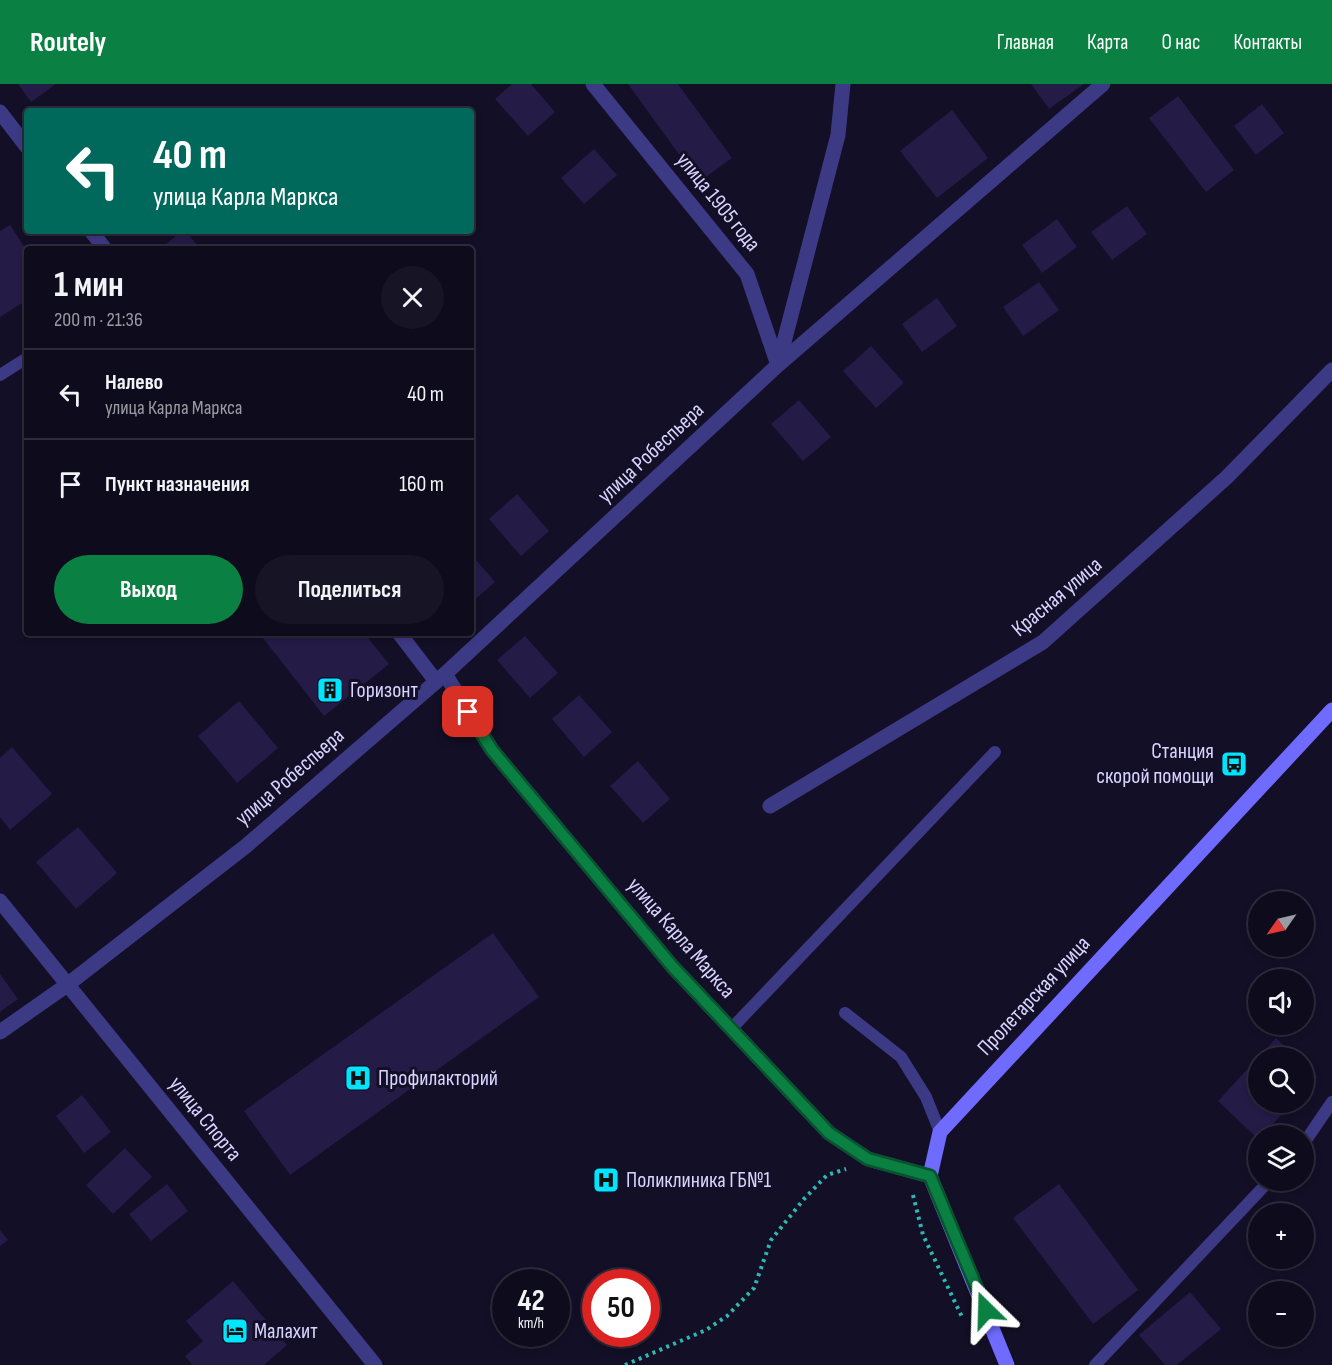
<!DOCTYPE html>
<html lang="ru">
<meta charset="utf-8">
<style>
:root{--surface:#0e0b1c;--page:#171425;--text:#f1f3f6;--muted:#9b9ba3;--line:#2e2b3b;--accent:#0b8043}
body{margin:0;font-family:"Sofia Sans Condensed",sans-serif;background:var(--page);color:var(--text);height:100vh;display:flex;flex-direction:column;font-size:22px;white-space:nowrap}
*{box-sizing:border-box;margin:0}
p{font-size:20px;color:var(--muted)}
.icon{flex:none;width:33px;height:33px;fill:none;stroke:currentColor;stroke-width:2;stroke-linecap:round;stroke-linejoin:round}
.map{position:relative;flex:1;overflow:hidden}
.side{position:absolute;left:24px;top:162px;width:450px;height:390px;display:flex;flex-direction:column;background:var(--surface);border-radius:6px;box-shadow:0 3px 9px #0003,0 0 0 2px var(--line)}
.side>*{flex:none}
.guide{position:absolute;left:24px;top:24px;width:450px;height:126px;border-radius:6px;box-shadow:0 3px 9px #0003,0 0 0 2px var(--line);background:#00695c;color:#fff;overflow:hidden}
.needle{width:39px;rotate:236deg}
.buttons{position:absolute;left:1248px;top:807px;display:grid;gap:12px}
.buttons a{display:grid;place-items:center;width:66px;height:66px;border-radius:50%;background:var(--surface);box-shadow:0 3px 9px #0003,0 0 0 2px var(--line);font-size:30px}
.speed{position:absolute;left:492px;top:1185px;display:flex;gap:12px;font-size:30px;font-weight:700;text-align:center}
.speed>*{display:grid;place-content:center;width:78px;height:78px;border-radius:50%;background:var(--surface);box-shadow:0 3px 9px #0003,0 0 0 2px var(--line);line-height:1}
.speed small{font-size:15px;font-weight:400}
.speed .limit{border:9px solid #d22;background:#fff;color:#111}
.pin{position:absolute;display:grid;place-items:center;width:51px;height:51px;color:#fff;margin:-26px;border-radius:12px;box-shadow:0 3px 9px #0006}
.me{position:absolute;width:66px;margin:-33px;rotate:338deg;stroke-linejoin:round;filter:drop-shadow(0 0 4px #0008)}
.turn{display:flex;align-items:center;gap:21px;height:126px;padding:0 30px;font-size:27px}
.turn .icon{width:78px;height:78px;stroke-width:2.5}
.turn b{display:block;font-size:42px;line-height:51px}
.round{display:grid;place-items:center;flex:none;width:63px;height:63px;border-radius:32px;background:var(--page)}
.headline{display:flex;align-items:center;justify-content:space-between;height:102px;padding:0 30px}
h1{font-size:36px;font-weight:700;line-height:45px}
.action{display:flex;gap:12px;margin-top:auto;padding:12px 30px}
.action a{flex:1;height:69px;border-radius:36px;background:var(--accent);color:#fff;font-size:24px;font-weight:700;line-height:69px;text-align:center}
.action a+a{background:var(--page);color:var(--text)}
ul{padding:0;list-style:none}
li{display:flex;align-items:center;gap:18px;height:90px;padding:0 30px;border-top:2px solid var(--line)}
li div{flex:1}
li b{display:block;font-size:22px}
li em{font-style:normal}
header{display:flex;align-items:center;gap:36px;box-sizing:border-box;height:84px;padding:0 30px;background:var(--accent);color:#fff}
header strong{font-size:28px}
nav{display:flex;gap:33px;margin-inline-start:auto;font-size:21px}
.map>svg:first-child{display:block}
.building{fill:#241b47}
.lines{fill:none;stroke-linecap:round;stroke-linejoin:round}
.path{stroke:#2fb8b0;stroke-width:4;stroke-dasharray:3 4.5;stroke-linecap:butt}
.lane{stroke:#3d3a85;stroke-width:12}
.street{stroke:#3d3a85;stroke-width:15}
.secondary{stroke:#6f6bff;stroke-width:15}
.route-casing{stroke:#07532c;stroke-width:15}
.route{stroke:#0b8043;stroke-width:10}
.labels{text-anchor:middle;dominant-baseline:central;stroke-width:6;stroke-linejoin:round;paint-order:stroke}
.street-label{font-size:22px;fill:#d9d4ff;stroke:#130f26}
.poi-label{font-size:22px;fill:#d9d4ff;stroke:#130f26;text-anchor:start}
</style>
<header>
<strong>Routely</strong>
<nav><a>Главная</a><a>Карта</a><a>О нас</a><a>Контакты</a></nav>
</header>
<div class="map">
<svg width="1332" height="1281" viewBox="0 0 1332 1281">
<rect width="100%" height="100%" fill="#130f26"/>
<!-- building -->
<path class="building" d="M 18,0 L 56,0 L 31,18 Z
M 512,0 L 531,0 L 555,28 L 528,52 L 495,15 Z
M 628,0 L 678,0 L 732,74 L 699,98 Z
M 1031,0 L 1084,0 L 1049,25 Z
M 1178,12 L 1234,86 L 1206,108 L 1149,34 Z
M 1262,20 L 1284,49 L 1256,71 L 1234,42 Z
M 952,26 L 988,74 L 937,114 L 900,67 Z
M 594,65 L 617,91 L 584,120 L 561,94 Z
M 1127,122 L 1147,150 L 1112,176 L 1091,148 Z
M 1057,135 L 1077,163 L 1042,189 L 1022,161 Z
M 10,141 L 27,167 L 27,216 L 0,233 L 0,147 Z
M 182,147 L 186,147 L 200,165 L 160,165 Z
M 1039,198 L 1059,226 L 1023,252 L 1003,223 Z
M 937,214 L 957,242 L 922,268 L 902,240 Z
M 871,262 L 904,299 L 876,324 L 843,287 Z
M 799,316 L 831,353 L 803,377 L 771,340 Z
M 517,410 L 549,447 L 521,472 L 489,435 Z
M 471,470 L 495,498 L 471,519 Z
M 259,549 L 364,549 L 389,580 L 324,632 Z
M 525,552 L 558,589 L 530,614 L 497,576 Z
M 579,611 L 612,648 L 584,673 L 552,635 Z
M 239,617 L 278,664 L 237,699 L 198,652 Z
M 12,663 L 52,710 L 10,746 L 0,733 L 0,674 Z
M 638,677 L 670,715 L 643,739 L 610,702 Z
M 78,743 L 117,789 L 76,825 L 36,778 Z
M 493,849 L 539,913 L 290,1091 L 244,1027 Z
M 0,890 L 18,915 L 0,928 Z
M 1276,954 L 1297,974 L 1258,974 L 1258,1018 L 1293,1018 L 1262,1052 L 1258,1052 L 1258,1055 L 1218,1017 Z
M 1304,980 L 1317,993 L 1304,1007 Z
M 82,1011 L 111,1048 L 84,1069 L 56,1032 Z
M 125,1064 L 152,1093 L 113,1130 L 86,1101 Z
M 167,1100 L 188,1127 L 151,1157 L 129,1130 Z
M 1059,1100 L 1138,1206 L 1093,1240 L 1013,1134 Z
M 0,1146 L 8,1156 L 0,1162 Z
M 233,1197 L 287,1261 L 264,1281 L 192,1281 L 185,1272 L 203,1257 L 186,1237 Z
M 1190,1208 L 1221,1245 L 1177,1281 L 1165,1281 L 1139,1251 Z"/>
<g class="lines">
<!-- path -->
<path class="path" d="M 913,1111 L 923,1151 L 963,1235
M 625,1281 L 706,1246 L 727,1232 L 754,1204 L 771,1156 L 804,1115 L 827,1091 L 846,1085"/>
<!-- lane -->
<path class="lane" d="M 0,291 L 27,274
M 845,929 L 901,973 L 926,1013 L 940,1048
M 731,945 L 995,668
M 1304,1059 L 1332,1018
M 1095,1281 L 1270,1096"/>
<!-- street -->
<path class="street" d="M 593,0 L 747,190 L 778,281
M 0,28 L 27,63
M 91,147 L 105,165
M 778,281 L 838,51 L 843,0
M 399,549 L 435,596
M 445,590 L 492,666 L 672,882 L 829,1049 L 868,1075 L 930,1092
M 770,722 L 1043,558 L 1227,393 L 1332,286
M 0,817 L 375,1281
M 0,948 L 67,901 L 246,762 L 445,590 L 778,281 L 1103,0"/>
<!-- secondary -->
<path class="secondary" d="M 1007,1281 L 930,1092 L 940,1048 L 1332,626"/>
</g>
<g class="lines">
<defs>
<path id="route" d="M 468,628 L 492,666 L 672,882 L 829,1049 L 868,1075 L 930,1092 L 986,1226"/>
</defs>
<!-- route casing -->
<use href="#route" class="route-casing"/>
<!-- route -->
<use href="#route" class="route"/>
</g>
<!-- icons -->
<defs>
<symbol id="building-square" viewBox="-11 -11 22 22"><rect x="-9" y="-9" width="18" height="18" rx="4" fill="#00e5ff" stroke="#130f26"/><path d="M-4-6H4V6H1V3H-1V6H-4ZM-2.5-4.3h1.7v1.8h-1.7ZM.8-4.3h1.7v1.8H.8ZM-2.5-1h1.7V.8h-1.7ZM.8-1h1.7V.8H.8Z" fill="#111"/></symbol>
<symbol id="bus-square" viewBox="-11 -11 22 22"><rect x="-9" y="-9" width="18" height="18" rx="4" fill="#00e5ff" stroke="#130f26"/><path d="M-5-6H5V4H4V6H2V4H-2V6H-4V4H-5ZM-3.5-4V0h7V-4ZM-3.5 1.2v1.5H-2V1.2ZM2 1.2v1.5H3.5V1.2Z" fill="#111"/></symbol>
<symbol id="hospital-square" viewBox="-11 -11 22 22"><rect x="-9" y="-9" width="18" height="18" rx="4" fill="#00e5ff" stroke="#130f26"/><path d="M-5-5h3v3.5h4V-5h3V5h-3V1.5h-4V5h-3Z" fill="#111"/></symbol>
<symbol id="hotel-square" viewBox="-11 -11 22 22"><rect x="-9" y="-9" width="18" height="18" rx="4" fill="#00e5ff" stroke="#130f26"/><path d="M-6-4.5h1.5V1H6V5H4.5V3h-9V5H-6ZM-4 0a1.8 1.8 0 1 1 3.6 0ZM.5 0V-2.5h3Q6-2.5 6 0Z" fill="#111"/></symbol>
</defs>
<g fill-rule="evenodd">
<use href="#building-square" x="315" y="591" width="30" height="30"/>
<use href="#bus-square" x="1219" y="665" width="30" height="30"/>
<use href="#hospital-square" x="343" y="979" width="30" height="30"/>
<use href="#hospital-square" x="591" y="1081" width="30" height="30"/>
<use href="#hotel-square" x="220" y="1232" width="30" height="30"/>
</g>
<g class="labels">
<!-- street labels -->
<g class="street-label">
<text transform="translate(718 118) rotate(51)">улица 1905 года</text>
<text transform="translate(651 369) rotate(-43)">улица Робеспьера</text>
<text transform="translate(1057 513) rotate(-40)">Красная улица</text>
<text transform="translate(290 693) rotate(-41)">улица Робеспьера</text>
<text transform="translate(681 854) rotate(49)">улица Карла Маркса</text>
<text transform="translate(1034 912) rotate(-47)">Пролетарская улица</text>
<text transform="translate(205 1035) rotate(51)">улица Спорта</text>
</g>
<!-- poi labels -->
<g class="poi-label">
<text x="350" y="606">Горизонт</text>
<text x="1214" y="667" text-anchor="end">Станция<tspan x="1214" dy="25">скорой помощи</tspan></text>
<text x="378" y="994">Профилакторий</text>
<text x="626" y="1096">Поликлиника ГБ№1</text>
<text x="254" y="1247">Малахит</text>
</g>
</g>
</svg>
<div class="buttons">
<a><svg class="needle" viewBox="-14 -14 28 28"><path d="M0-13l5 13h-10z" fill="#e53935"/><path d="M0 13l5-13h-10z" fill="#9b9ba3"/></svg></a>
<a><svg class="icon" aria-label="sound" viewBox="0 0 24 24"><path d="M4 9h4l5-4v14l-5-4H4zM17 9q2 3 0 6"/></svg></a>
<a><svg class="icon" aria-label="search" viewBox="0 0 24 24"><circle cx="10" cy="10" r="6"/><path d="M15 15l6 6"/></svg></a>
<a><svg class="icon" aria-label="layers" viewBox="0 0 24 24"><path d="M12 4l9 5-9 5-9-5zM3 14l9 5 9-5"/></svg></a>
<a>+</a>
<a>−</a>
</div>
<div class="speed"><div>42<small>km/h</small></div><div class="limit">50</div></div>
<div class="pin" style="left:468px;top:628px;background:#d93025"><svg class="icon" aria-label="arrive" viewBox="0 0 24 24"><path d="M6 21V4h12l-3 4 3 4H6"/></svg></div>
<svg class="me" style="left:986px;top:1226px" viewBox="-20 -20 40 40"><path d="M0-17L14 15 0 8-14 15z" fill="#0b8043" stroke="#fff" stroke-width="4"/></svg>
<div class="guide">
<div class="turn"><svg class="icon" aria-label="left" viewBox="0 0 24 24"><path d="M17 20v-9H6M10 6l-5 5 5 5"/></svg><div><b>40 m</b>улица Карла Маркса</div></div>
</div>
<section class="side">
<div class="headline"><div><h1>1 мин</h1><p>200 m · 21:36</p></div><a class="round"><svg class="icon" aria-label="close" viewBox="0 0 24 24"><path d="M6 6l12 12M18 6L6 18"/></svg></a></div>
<ul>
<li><svg class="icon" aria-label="left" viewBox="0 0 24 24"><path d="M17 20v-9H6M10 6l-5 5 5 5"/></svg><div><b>Налево</b><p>улица Карла Маркса</p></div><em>40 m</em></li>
<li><svg class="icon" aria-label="arrive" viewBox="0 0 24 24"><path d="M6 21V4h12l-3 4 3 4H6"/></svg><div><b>Пункт назначения</b></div><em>160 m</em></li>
</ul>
<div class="action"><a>Выход</a><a>Поделиться</a></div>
</section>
</div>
